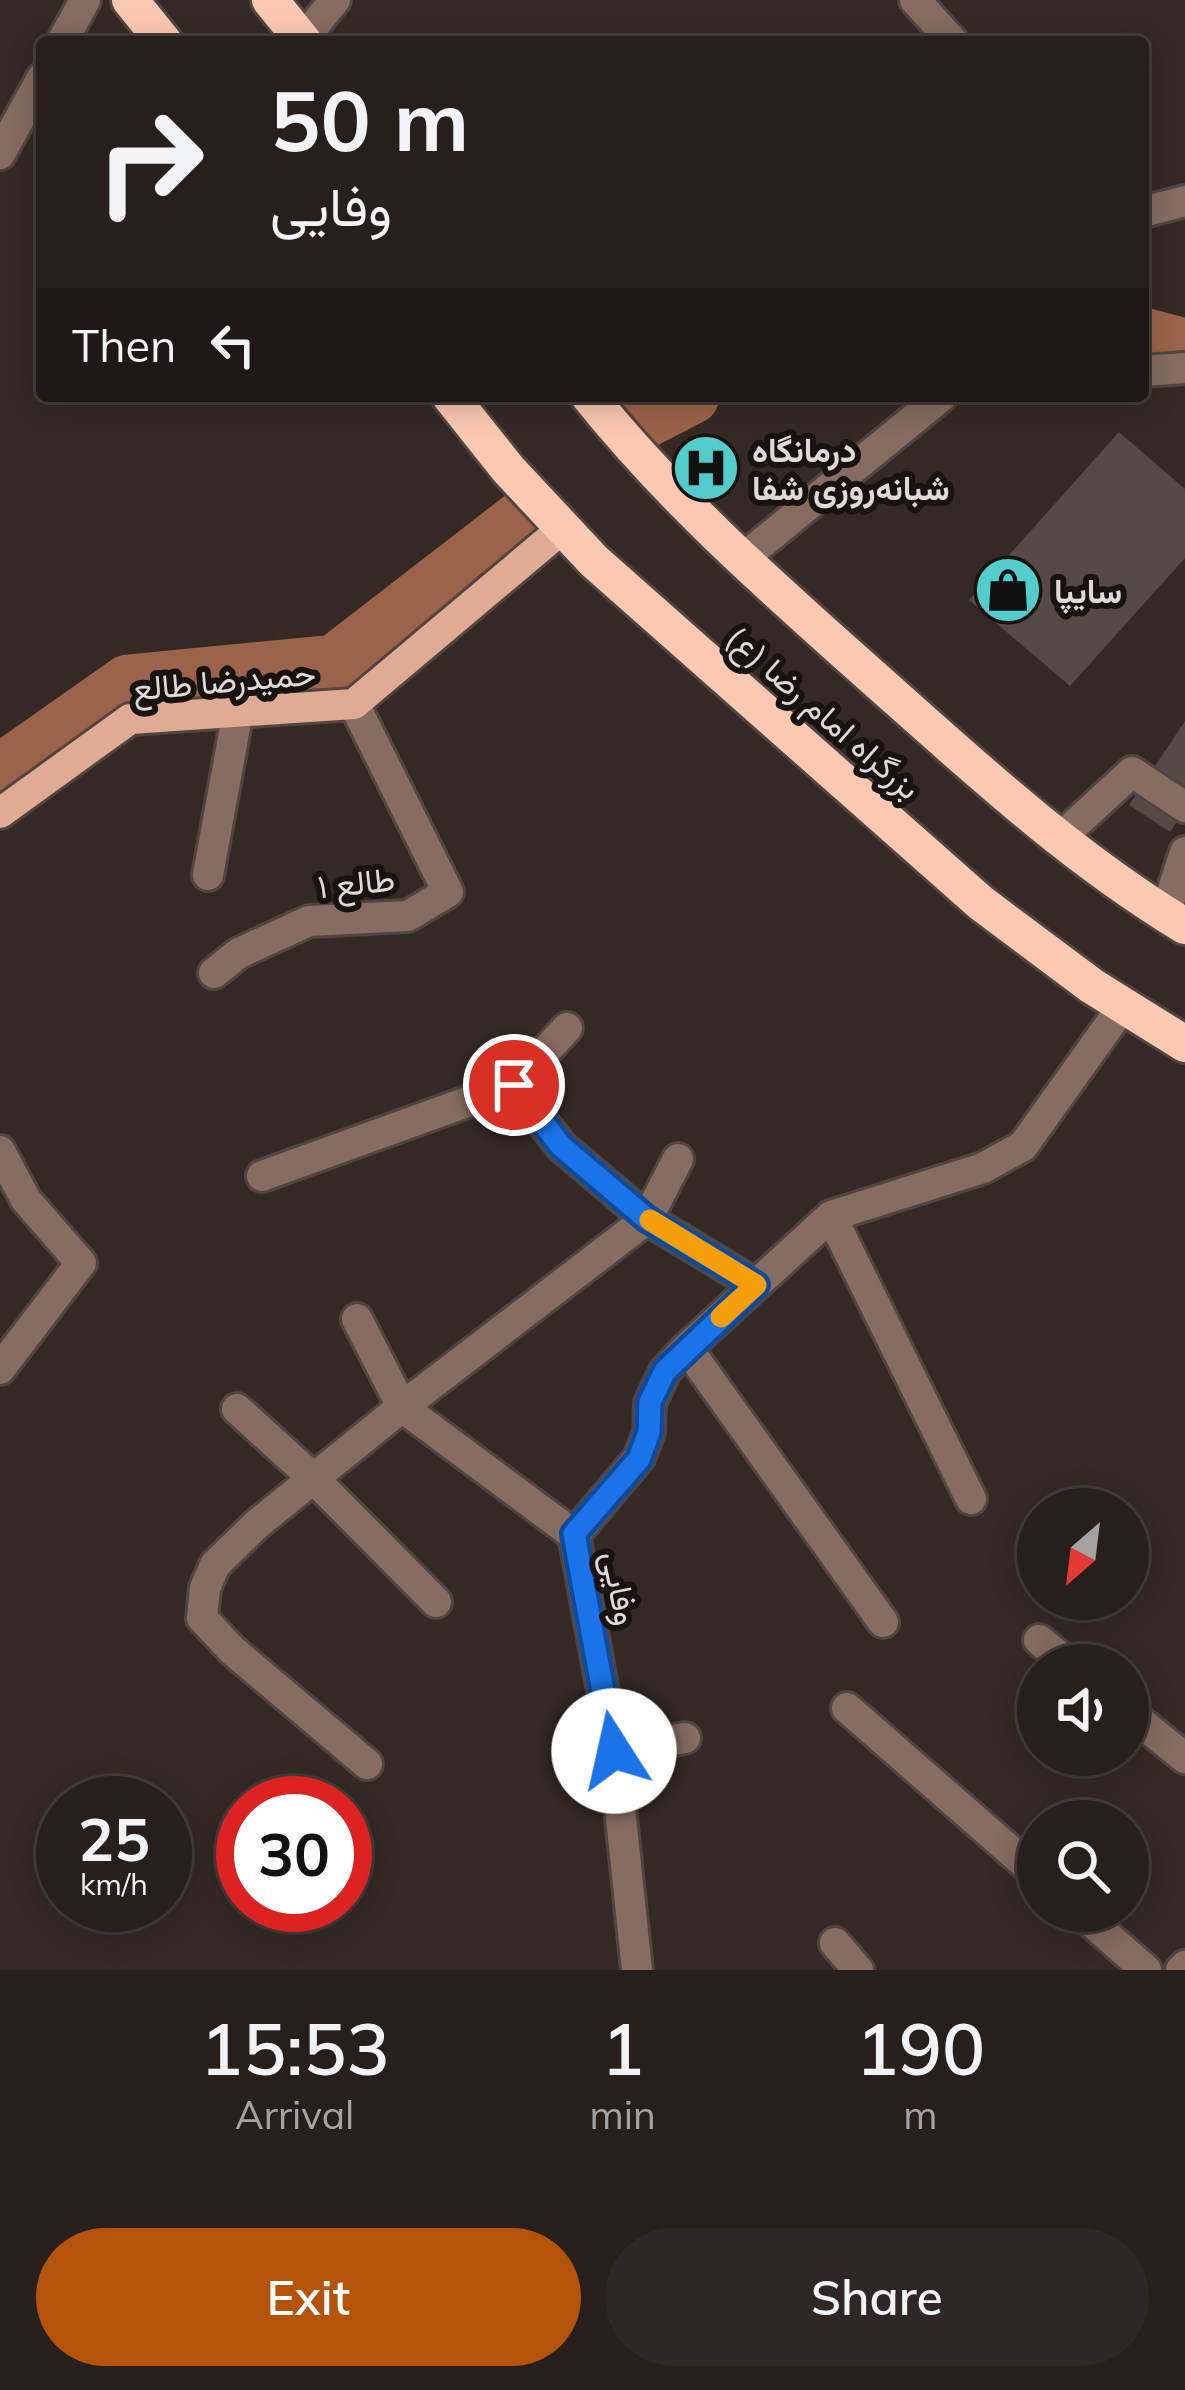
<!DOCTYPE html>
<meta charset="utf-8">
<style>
:root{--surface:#271f1c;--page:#2f2725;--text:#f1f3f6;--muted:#a4a2a3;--line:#433d3b;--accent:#b45309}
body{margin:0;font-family:Mulish,Vazirmatn,sans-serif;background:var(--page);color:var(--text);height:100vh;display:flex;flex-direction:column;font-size:45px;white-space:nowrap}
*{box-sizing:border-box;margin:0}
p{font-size:39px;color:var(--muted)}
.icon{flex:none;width:66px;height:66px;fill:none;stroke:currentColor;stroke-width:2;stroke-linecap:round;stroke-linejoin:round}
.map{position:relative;height:1970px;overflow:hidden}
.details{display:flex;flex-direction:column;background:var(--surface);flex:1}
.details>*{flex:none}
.top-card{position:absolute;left:36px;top:36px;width:1113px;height:366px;border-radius:12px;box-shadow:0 6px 30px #0003,0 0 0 3px var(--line);background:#271f1c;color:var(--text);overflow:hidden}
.needle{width:78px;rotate:208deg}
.tools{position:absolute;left:1017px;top:1488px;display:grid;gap:24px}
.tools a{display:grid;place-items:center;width:132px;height:132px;border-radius:50%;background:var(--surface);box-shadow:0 6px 30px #0003,0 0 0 3px var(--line);font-size:60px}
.speed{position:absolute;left:36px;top:1776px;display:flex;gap:24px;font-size:60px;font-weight:700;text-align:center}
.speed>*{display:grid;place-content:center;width:156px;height:156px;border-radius:50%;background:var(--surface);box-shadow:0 6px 30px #0003,0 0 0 3px var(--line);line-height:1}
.speed small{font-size:30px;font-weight:400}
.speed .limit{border:18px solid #d22;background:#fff;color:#111}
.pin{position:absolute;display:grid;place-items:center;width:102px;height:102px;color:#fff;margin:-51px;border:6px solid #fff;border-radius:50%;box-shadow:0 3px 12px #0007}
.me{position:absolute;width:132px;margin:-66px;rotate:350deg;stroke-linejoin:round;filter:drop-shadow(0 0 9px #0008)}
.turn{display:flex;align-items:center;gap:42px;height:252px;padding:0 36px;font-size:54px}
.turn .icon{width:156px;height:156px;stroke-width:2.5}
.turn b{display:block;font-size:84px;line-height:102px}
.then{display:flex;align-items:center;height:114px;padding:0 36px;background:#0003;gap:24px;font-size:45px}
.eta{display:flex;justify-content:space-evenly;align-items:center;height:204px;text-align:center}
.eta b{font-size:72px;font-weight:600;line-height:84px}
.button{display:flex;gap:24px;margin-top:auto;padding:24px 36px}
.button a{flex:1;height:138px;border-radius:72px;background:var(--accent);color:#fff;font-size:48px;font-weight:600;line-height:138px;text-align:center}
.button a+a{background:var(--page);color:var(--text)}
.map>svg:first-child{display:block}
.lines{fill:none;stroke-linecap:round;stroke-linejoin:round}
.river{stroke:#9b6349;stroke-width:57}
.building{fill:#554a45}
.minor-casing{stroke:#504541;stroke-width:36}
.major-casing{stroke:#504541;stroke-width:36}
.highway-casing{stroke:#504541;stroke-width:42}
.minor{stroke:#866c61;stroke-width:30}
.major{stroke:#e0ab94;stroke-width:30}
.highway{stroke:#fbc8b1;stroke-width:36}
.route-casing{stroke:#114b97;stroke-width:30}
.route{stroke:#1a73e8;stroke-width:21}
.slow{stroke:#f59e0b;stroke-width:21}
.labels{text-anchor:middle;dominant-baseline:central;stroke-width:12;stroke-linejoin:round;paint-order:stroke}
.poi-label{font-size:33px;font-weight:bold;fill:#e0d9d6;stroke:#181311;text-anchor:start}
.street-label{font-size:33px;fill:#e0d9d6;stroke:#181311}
</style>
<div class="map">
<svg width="1185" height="1970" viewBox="0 0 1185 1970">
<rect width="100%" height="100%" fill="#342925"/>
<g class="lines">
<!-- river -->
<path class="river" d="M 1143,336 L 1185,347
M 633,426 L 691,396
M 0,773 L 128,683 L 335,663 L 524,517"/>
</g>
<!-- building -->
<path class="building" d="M 1119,432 L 1185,489 L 1185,558 L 1070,686 L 969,600 Z
M 1185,721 L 1185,809 L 1170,832 L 1129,805 Z"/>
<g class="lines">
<defs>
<path id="minor" d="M 915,0 L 953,42
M 302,40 L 335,0
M 62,42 L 85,0
M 0,154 L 42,78
M 1143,212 L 1185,201
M 1143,371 L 1185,368
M 741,560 L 942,396
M 1059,839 L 1132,772 L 1185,807
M 208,875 L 238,711
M 1165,914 L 1185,852
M 214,973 L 239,953 L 309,921 L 408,916 L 448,892 L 354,704
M 514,1085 L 567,1028
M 0,1151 L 26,1200 L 81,1263 L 0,1369
M 262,1176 L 514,1085 L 561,1146 L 647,1219 L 756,1285
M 831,1216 L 971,1499
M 357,1319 L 402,1407 L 574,1535
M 687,1348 L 883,1622
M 237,1409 L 313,1478 L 436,1602
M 1039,1640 L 1070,1665
M 847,1708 L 1038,1875
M 1128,1712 L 1185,1758
M 614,1751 L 685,1738
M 367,1764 L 232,1650 L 202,1618 L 205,1588 L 215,1565 L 256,1525 L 402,1407 L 647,1219 L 678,1159
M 1079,1911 L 1146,1970
M 835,1943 L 858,1970
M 637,1970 L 614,1751 L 574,1535 L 639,1458 L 649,1432 L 650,1403 L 665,1371 L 687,1348 L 831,1216 L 983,1168 L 1023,1146 L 1123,1006
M 1181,1970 L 1185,1966"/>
<path id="major" d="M 0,813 L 130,719 L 354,704 L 562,529"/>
<path id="highway" d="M 130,0 L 164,42
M 270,0 L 304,42
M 450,396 L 508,469 L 594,561 L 981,903 L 1092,986 L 1185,1044
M 589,396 C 674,502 775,590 876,680 C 975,768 1071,857 1185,926"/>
</defs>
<!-- minor casing -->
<use href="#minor" class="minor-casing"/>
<!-- major casing -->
<use href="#major" class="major-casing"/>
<!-- highway casing -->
<use href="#highway" class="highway-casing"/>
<!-- minor -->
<use href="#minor" class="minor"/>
<!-- major -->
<use href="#major" class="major"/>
<!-- highway -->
<use href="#highway" class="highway"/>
</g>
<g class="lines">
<defs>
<path id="route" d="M 514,1085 L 561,1146 L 647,1219 L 756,1285 L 665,1371 L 650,1402 L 649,1432 L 639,1459 L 574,1534 L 614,1751"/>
</defs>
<!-- route casing -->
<use href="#route" class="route-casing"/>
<!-- route -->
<use href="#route" class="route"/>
<!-- slow -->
<path class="slow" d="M 650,1220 L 756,1285 L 721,1317"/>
</g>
<!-- icons -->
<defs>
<symbol id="hospital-disc" viewBox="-11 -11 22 22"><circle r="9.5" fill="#52cdcc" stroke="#181311"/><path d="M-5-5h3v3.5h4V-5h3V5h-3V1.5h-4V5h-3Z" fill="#111"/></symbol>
<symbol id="shop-disc" viewBox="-11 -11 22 22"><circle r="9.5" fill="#52cdcc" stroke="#181311"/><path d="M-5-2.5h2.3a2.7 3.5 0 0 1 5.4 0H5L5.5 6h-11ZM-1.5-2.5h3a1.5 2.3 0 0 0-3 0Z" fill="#111"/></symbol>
</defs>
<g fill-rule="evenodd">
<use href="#hospital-disc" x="668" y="430" width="76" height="76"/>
<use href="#shop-disc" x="970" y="552" width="76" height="76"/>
</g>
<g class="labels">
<!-- poi labels -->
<g class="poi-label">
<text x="752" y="449">درمانگاه<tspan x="752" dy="38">شبانه‌روزی شفا</tspan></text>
<text x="1054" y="590">سایپا</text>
</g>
<!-- street labels -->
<g class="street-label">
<text transform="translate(224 680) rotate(-5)">حمیدرضا طالع</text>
<text transform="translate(824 712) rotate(41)">بزرگراه امام رضا (ع)</text>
<text transform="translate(356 882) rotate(-6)">طالع ۱</text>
<text transform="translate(621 1588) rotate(79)">وفایی</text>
</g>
</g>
</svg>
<div class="tools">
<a><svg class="needle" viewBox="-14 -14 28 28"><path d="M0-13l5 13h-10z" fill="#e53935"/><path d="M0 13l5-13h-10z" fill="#a4a2a3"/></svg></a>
<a><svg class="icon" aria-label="sound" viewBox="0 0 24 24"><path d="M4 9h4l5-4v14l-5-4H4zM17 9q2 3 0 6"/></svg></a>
<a><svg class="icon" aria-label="search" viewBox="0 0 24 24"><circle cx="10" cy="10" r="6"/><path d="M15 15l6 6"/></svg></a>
</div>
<div class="speed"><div>25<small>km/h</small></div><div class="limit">30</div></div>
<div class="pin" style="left:514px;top:1085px;background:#d93025"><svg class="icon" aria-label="arrive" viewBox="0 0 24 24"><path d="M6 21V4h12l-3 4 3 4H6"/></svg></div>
<svg class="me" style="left:614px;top:1751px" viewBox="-20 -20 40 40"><circle r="19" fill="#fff"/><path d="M0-13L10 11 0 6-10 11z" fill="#1a73e8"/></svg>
<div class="top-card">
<div class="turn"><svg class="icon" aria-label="right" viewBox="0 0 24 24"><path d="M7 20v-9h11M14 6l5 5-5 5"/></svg><div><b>50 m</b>وفایی</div></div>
<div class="then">Then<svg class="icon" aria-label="left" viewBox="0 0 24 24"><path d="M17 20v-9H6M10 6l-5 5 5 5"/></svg></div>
</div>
</div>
<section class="details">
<div class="eta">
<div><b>15:53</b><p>Arrival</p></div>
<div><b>1</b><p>min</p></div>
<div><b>190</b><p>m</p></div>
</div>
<div class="button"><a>Exit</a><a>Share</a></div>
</section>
